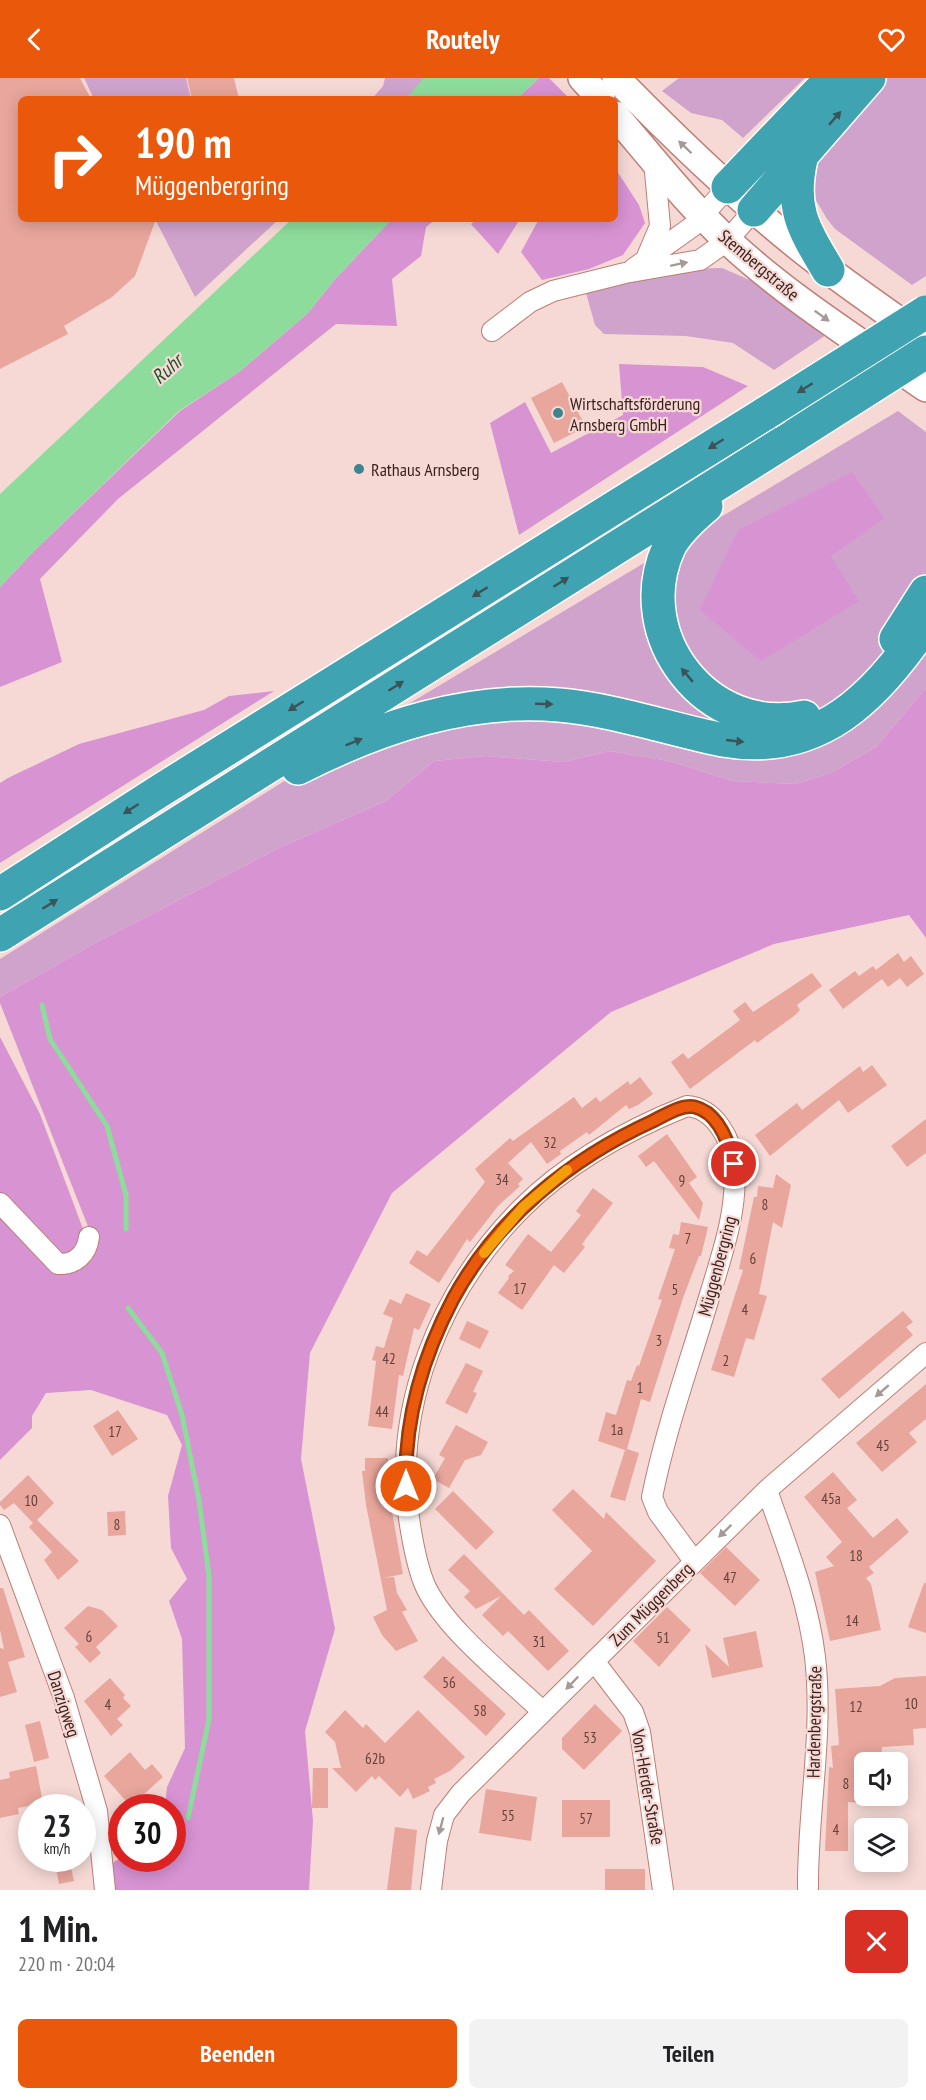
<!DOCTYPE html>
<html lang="de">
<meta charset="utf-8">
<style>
:root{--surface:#fff;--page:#f2f2f2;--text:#202124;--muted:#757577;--accent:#ea580c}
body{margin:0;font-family:"PT Sans Narrow",sans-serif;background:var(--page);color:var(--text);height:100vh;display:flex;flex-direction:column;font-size:22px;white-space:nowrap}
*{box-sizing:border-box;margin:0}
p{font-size:20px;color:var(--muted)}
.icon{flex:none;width:33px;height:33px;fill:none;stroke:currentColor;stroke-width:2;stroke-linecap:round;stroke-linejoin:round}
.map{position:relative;height:1812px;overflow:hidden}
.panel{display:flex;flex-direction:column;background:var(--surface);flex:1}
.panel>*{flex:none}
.top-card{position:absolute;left:18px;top:18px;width:600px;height:126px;border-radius:9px;box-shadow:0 3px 15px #0003;background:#ea580c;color:#fff;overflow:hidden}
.controls{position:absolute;left:854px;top:1674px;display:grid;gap:12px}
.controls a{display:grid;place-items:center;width:54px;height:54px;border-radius:9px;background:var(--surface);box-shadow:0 3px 15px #0003;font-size:30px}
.speed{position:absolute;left:18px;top:1716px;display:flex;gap:12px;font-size:30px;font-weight:700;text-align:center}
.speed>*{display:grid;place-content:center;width:78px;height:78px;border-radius:50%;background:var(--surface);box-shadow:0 3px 15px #0003;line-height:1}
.speed small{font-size:15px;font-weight:400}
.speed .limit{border:9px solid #d22;background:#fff;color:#111}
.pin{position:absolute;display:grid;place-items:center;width:51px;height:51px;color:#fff;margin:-26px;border:3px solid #fff;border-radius:50%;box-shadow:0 2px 6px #0007}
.me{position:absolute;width:66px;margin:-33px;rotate:0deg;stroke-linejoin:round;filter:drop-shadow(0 0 4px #0008)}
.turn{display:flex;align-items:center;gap:21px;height:126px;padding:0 18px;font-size:27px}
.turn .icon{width:78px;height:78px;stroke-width:2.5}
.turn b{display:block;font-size:42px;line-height:51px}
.round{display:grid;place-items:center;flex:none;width:63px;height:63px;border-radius:9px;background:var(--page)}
.summary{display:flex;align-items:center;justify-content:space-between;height:102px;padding:0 18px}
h1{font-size:36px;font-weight:700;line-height:45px}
.button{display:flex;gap:12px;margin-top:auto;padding:12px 18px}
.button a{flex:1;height:69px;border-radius:9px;background:var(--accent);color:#fff;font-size:24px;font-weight:700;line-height:69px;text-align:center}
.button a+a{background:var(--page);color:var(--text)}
header{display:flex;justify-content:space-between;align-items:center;height:78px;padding:0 18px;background:var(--accent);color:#fff;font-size:27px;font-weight:700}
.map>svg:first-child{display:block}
.green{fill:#d0a3cc;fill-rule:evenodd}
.forest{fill:#d893d3}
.water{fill:#8edc9c}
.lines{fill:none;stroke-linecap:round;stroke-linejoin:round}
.stream{stroke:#8edc9c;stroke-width:5}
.building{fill:#e8a69c}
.street-casing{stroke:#bc7e74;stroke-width:22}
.secondary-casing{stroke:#bc7e74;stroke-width:30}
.highway-casing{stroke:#fff;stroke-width:36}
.street{stroke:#fff;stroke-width:20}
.secondary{stroke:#fff;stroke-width:27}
.highway{stroke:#40a3b2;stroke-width:33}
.highway-bridge-casing{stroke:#fff;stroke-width:36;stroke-linecap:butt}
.highway-bridge{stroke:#40a3b2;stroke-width:33}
.oneway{fill:#3b5457}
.oneway2{fill:#a59a98}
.route-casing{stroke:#983908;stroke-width:15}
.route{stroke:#ea580c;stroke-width:10}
.slow{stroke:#f59e0b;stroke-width:10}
.poi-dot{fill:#3e848f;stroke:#f6d9d5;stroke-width:2}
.labels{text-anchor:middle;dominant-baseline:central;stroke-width:4.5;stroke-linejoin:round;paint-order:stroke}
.number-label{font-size:15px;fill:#64413b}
.street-label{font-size:18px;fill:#381f1b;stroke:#f6d9d5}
.poi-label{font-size:18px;fill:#381f1b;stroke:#f6d9d5;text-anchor:start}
.water-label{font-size:20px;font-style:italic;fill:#1c532a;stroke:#f6d9d5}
</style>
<header><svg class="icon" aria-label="back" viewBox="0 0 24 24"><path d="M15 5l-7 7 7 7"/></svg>Routely<svg class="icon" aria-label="heart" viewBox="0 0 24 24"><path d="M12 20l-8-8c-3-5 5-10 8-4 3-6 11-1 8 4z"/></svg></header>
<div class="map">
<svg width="926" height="1812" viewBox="0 0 926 1812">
<rect width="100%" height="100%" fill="#f6d9d5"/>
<!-- green -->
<path class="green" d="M 84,0 L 186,0 L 191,21 L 94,21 Z
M 385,0 L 426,0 L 406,21 L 372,21 L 383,8 Z
M 679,0 L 805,0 L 743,60 L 722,42 L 691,35 L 662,13 Z
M 881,0 L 926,0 L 926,198 L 912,207 L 835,151 L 827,141 L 813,117 L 816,94 L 809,90 Z
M 155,141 L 279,141 L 195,219 Z
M 722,190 L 752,203 L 826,257 L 774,292 L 733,265 L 686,258 L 604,256 L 595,247 L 586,215 L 687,191 Z
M 898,333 L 926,354 L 926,610 L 876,669 L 831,695 L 795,706 L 733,703 L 669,683 L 610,673 L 564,684 L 485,678 L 434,683 L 386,723 L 281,769 L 90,868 L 0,919 L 0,881 L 390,637 ZM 853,394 L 883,440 L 831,479 Z"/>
<!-- forest -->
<path class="forest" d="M 539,0 L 549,0 L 570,21 L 517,21 Z
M 615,90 L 639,127 L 645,145 L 623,177 L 589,191 L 542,202 L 521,174 L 539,141 L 615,141 Z
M 392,141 L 436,141 L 426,149 L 421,178 L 392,201 L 397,248 L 336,246 L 118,421 L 40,501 L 62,584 L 0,609 L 0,509 L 34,473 L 180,333 L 239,294 L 308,235 L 335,201 Z
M 477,141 L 520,141 L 498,176 L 471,146 Z
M 619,286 L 703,289 L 748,308 L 519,457 L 490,345 L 525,324 L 551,375 L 623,337 Z
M 853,394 L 884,440 L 831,479 L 859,523 L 761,583 L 700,532 L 738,452 Z
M 926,610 L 926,860 L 909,837 L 774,866 L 611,934 L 392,1115 L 310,1275 L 301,1381 L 335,1551 L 305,1653 L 313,1743 L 309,1812 L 114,1812 L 112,1785 L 121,1780 L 172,1780 L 172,1730 L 165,1729 L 167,1709 L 185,1670 L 182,1561 L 169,1523 L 187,1501 L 171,1470 L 168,1418 L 182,1367 L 167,1337 L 91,1312 L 46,1315 L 32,1338 L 32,1350 L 0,1382 L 0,1132 L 60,1190 L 91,1156 L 0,925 L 0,919 L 90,868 L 281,769 L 386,723 L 434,683 L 485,678 L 564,684 L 610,673 L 669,683 L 733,703 L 795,706 L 831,695 L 876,669 Z
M 274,613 L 0,785 L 0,705 L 8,700 L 79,666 L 204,632 L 229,618 Z
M 0,959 L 40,1036 L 86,1159 L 68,1182 L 0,1122 Z"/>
<!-- water -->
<path class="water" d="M 424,0 L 539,0 L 517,21 L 405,21 Z
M 292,141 L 392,141 L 335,201 L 308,235 L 239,294 L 179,333 L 34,473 L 0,509 L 0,416 Z"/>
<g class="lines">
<!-- stream -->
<path class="stream" d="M 42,927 L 50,961 L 107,1048 L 126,1117 L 126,1151
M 128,1230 L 162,1275 L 182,1337 L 199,1422 L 209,1498 L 209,1641 L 188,1740"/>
</g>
<!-- building -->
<path class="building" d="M 0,0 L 80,0 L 91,21 L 21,21 L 21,141 L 156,141 L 135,198 L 112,219 L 64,248 L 68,256 L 0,291 Z
M 187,0 L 234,0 L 239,21 L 192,21 Z
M 562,304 L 586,349 L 554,365 L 531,320 Z
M 898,875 L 904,884 L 911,878 L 924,896 L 907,909 L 900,900 L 888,909 L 882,901 L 843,931 L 829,912 L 855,893 L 859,898 L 873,888 L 876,892 Z
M 812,895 L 822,908 L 797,927 L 800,932 L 794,938 L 757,965 L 755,962 L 690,1011 L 671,984 L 683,975 L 688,981 L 740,942 L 733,933 L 745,924 L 753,934 Z
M 872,987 L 887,1007 L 848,1035 L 839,1022 L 770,1078 L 755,1057 L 797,1025 L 802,1032 L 860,988 L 863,994 Z
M 640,999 L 653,1016 L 638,1027 L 629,1031 L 626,1027 L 589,1057 L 587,1054 L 560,1073 L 561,1076 L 547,1086 L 531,1064 L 508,1085 L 523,1101 L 518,1106 L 520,1108 L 498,1128 L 470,1164 L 467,1161 L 439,1205 L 409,1185 L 417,1172 L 427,1178 L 485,1104 L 475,1091 L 510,1060 L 513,1063 L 574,1019 L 582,1030 L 596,1019 L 600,1024 L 628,1003 L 630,1007 Z
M 926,1041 L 926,1075 L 907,1089 L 891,1068 Z
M 667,1056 L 697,1099 L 689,1105 L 703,1125 L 699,1142 L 654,1083 L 646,1089 L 638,1078 Z
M 776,1096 L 791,1107 L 782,1150 L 773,1144 L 759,1216 L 767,1218 L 754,1262 L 746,1260 L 734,1299 L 711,1292 L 743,1192 L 739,1191 L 754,1119 L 757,1119 L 758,1108 L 773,1110 Z
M 593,1110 L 613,1125 L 582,1166 L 585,1169 L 564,1195 L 554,1187 L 522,1232 L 498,1215 L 509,1200 L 508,1198 L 514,1193 L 505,1187 L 528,1156 L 551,1174 L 581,1137 L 576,1133 Z
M 681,1144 L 708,1149 L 701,1178 L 699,1178 L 683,1220 L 650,1324 L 641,1321 L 627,1371 L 639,1375 L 625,1423 L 610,1419 L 625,1372 L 598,1363 L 606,1334 L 616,1337 L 627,1302 L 631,1303 L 637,1287 L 639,1288 L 662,1222 L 658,1221 L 675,1171 L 669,1170 L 673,1156 L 679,1157 Z
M 406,1215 L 431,1226 L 419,1252 L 414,1250 L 403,1298 L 399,1297 L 392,1351 L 368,1348 L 376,1283 L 372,1282 L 376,1268 L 384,1270 L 393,1240 L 383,1236 L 390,1221 L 401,1226 Z
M 903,1233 L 913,1244 L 906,1249 L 913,1257 L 839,1321 L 821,1301 Z
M 467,1243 L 489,1253 L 480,1271 L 459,1261 Z
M 466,1285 L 483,1293 L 473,1314 L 477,1315 L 467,1336 L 445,1325 Z
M 926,1306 L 926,1341 L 909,1355 L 917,1364 L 882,1394 L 856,1365 Z
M 118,1332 L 138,1361 L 112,1378 L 93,1348 Z
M 456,1347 L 488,1364 L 481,1377 L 465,1382 L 449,1410 L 433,1401 L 445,1380 L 439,1377 Z
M 365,1380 L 388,1380 L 388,1428 L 391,1428 L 403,1496 L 383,1500 L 394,1499 L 397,1515 L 407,1532 L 402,1534 L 418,1563 L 396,1573 L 382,1557 L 373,1539 L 387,1532 L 366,1427 L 362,1393 L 365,1393 Z
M 833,1394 L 857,1422 L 847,1430 L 873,1460 L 897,1440 L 909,1454 L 869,1489 L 874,1495 L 866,1500 L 871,1506 L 881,1552 L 830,1563 L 815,1494 L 834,1488 L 826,1479 L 842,1464 L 804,1419 Z
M 28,1397 L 54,1425 L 37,1442 L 79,1483 L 58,1502 L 44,1482 L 52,1474 L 29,1449 L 33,1445 L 14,1425 L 4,1432 L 0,1427 L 0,1424 Z
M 573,1411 L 604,1441 L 606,1434 L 656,1483 L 593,1548 L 554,1511 L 592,1473 L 552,1432 Z
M 453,1413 L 494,1454 L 476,1472 L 435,1431 Z
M 125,1433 L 126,1457 L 108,1458 L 107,1434 Z
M 726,1469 L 760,1502 L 735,1528 L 700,1495 Z
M 464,1476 L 524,1537 L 529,1532 L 569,1573 L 548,1593 L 508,1553 L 503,1558 L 482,1537 L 501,1518 L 476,1531 L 464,1519 L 470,1513 L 448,1492 Z
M 924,1505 L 926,1505 L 926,1555 L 908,1549 Z
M 0,1510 L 3,1510 L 25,1579 L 8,1584 L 17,1614 L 0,1619 L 0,1570 L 4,1571 L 0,1552 Z
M 88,1528 L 102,1532 L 118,1548 L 96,1569 L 101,1575 L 90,1585 L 75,1569 L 79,1566 L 64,1550 Z
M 667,1529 L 691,1552 L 659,1589 L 633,1563 Z
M 756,1553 L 763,1589 L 712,1600 L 705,1566 L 729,1589 L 723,1560 Z
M 443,1578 L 506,1636 L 486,1658 L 423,1599 Z
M 926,1598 L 926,1650 L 913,1651 L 914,1667 L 882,1669 L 881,1684 L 864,1684 L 864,1725 L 848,1724 L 848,1773 L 825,1773 L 829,1689 L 833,1690 L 831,1668 L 839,1667 L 835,1611 L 880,1608 L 895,1600 Z
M 110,1600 L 125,1617 L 123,1620 L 131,1628 L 117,1641 L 123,1647 L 111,1658 L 84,1623 Z
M 595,1626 L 622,1653 L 584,1692 L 562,1671 L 562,1660 Z
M 345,1632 L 363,1650 L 366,1646 L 385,1665 L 418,1632 L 465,1679 L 450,1693 L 434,1701 L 436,1705 L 428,1709 L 430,1713 L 413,1721 L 408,1710 L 400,1719 L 379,1698 L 375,1702 L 372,1698 L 356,1714 L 332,1690 L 341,1690 L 335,1664 L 325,1654 Z
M 40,1643 L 49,1680 L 34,1684 L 25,1647 Z
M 130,1674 L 145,1692 L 152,1686 L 163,1699 L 142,1718 L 152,1730 L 132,1730 L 104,1698 Z
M 36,1688 L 43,1725 L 18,1730 L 19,1736 L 0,1740 L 0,1702 L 10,1700 L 9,1694 Z
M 313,1690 L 328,1690 L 328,1730 L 312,1730 Z
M 486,1711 L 537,1719 L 531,1763 L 479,1755 Z
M 562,1722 L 610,1722 L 610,1759 L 562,1759 Z
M 395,1749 L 417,1752 L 411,1812 L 387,1812 Z
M 54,1780 L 69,1780 L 74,1803 L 59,1806 Z
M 605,1791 L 645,1791 L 645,1812 L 605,1812 Z"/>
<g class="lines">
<defs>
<path id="street" d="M 646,181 L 660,148 L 654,83
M 633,191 L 693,148 L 728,109
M 492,253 L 530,224 L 553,213 L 625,195 L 700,182 L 727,163 L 754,132
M 0,1125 L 58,1186 C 75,1187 87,1176 89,1159
M 767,1412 C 786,1467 808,1521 815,1579 C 824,1656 807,1735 808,1812
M 0,1447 L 64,1620 L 97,1733 L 105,1812
M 594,1583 L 633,1634 L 640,1654 L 663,1812
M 543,1634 C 508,1600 442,1549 424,1505 C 417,1487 413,1466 410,1447 C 391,1331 440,1212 522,1130 C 569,1083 627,1052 687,1028 C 715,1030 732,1062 734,1088 C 738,1130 723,1173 711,1213 C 691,1281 666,1349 652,1419 L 658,1434 L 694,1483
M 431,1812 L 437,1763 L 444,1737 L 461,1715 L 767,1412 L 926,1275"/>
<path id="secondary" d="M 582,0 L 601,21
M 616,0 C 666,51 717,101 772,147 C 821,189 874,225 926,262
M 615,37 C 652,80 687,125 728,163 C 788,219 859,263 926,310"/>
<path id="highway" d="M 801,81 C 790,130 803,150 828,192
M 728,109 L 832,0
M 754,132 L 869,0
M 706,428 C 693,439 677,453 669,469 C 628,558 708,660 804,639
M 896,561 L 926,514
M 298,690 C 379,649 467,619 559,627 C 616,632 668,651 723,662 C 819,679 877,618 926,545
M 0,816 L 158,714 L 766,335
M 0,857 L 797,356"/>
</defs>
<!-- street casing -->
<use href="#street" class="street-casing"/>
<!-- secondary casing -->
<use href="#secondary" class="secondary-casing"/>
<!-- highway casing -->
<use href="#highway" class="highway-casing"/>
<!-- street -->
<use href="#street" class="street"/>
<!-- secondary -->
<use href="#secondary" class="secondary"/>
<!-- highway -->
<use href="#highway" class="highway"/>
<defs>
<path id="highway-bridge" d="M 766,335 L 926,234
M 797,356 L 926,274"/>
</defs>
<!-- highway-bridge casing -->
<use href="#highway-bridge" class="highway-bridge-casing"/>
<!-- highway-bridge -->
<use href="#highway-bridge" class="highway-bridge"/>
</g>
<!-- one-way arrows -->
<defs><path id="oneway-solid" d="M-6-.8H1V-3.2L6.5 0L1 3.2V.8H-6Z" transform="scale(1.5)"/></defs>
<g class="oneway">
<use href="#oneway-solid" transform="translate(835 40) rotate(-49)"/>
<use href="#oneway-solid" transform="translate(805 310) rotate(148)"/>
<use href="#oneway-solid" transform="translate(716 366) rotate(148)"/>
<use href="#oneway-solid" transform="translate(561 504) rotate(-32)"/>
<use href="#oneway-solid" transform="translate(480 514) rotate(148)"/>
<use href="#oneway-solid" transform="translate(687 597) rotate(-130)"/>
<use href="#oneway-solid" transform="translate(396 608) rotate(-32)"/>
<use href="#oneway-solid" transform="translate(544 626) rotate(2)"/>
<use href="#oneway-solid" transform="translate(296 628) rotate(148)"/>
<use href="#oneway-solid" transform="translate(735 663) rotate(6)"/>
<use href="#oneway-solid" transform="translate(354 664) rotate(-22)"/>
<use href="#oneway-solid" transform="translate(131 731) rotate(147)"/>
<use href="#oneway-solid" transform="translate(50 826) rotate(-32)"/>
</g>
<g class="oneway2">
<use href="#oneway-solid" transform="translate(685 69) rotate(-136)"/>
<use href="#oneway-solid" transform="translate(679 186) rotate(-12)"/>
<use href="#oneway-solid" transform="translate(822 238) rotate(36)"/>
<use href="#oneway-solid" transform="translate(882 1313) rotate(139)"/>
<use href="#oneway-solid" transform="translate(725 1453) rotate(136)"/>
<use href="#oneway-solid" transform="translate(572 1605) rotate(134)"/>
<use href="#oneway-solid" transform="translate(441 1748) rotate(105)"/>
</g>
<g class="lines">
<defs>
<path id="route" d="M 406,1408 C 404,1342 422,1280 453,1221 C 497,1140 570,1081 653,1043 C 665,1037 682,1026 695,1029 C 719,1035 729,1065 734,1086"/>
</defs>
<!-- route casing -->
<use href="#route" class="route-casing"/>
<!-- route -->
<use href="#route" class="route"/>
<!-- slow -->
<path class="slow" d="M 484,1175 L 523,1129 L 567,1092"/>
</g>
<!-- markers -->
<g class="poi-dot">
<circle cx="558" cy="335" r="6"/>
<circle cx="359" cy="391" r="6"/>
</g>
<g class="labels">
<!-- number labels -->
<g class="number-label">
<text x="550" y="1064">32</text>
<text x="502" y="1101">34</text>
<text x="682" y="1102">9</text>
<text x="765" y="1126">8</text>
<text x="688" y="1160">7</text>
<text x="753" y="1180">6</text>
<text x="520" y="1210">17</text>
<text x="675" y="1211">5</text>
<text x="745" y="1231">4</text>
<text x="659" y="1262">3</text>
<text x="389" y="1280">42</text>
<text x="726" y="1282">2</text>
<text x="640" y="1309">1</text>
<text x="382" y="1333">44</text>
<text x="617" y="1351">1a</text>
<text x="115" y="1353">17</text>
<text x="883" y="1367">45</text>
<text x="831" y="1420">45a</text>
<text x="31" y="1422">10</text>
<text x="117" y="1446">8</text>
<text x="856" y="1477">18</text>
<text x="730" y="1499">47</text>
<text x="852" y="1542">14</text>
<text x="89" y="1558">6</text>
<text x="663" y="1559">51</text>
<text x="539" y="1563">31</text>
<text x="449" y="1604">56</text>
<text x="911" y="1625">10</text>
<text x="108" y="1626">4</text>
<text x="856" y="1628">12</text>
<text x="480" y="1632">58</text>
<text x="590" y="1659">53</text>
<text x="375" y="1680">62b</text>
<text x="846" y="1705">8</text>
<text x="508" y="1737">55</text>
<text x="586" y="1740">57</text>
<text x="836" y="1751">4</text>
</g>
<!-- street labels -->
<g class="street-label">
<text transform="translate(759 187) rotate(40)">Stembergstraße</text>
<text transform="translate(717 1188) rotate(-75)">Müggenbergring</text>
<text transform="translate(651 1526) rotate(-45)">Zum Müggenberg</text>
<text transform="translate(64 1626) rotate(72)">Danzigweg</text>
<text transform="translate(814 1644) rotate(-89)">Hardenbergstraße</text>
<text transform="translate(648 1709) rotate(80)">Von-Herder-Straße</text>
</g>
<!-- poi labels -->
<g class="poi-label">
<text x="570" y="325">Wirtschaftsförderung<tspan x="570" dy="21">Arnsberg GmbH</tspan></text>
<text x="371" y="391">Rathaus Arnsberg</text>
</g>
<!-- water labels -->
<g class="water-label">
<text transform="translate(167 291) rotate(-42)">Ruhr</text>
</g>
</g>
</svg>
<div class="controls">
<a><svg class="icon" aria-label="sound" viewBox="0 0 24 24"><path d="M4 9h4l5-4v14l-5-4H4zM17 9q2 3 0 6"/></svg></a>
<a><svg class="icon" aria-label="layers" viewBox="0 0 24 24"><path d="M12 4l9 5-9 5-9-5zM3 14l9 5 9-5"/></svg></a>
</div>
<div class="speed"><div>23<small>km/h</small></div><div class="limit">30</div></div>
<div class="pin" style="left:734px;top:1086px;background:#d93025"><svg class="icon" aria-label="arrive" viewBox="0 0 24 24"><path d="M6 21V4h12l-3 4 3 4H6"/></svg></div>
<svg class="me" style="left:406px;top:1408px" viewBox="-20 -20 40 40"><circle r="17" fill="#ea580c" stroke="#fff" stroke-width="3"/><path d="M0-11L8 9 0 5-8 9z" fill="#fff"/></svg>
<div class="top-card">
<div class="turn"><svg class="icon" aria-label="right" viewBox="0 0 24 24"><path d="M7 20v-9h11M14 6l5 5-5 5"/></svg><div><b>190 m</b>Müggenbergring</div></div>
</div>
</div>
<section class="panel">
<div class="summary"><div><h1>1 Min.</h1><p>220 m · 20:04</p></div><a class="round" style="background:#d93025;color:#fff"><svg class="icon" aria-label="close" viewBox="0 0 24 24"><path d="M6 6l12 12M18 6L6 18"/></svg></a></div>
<div class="button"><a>Beenden</a><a>Teilen</a></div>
</section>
